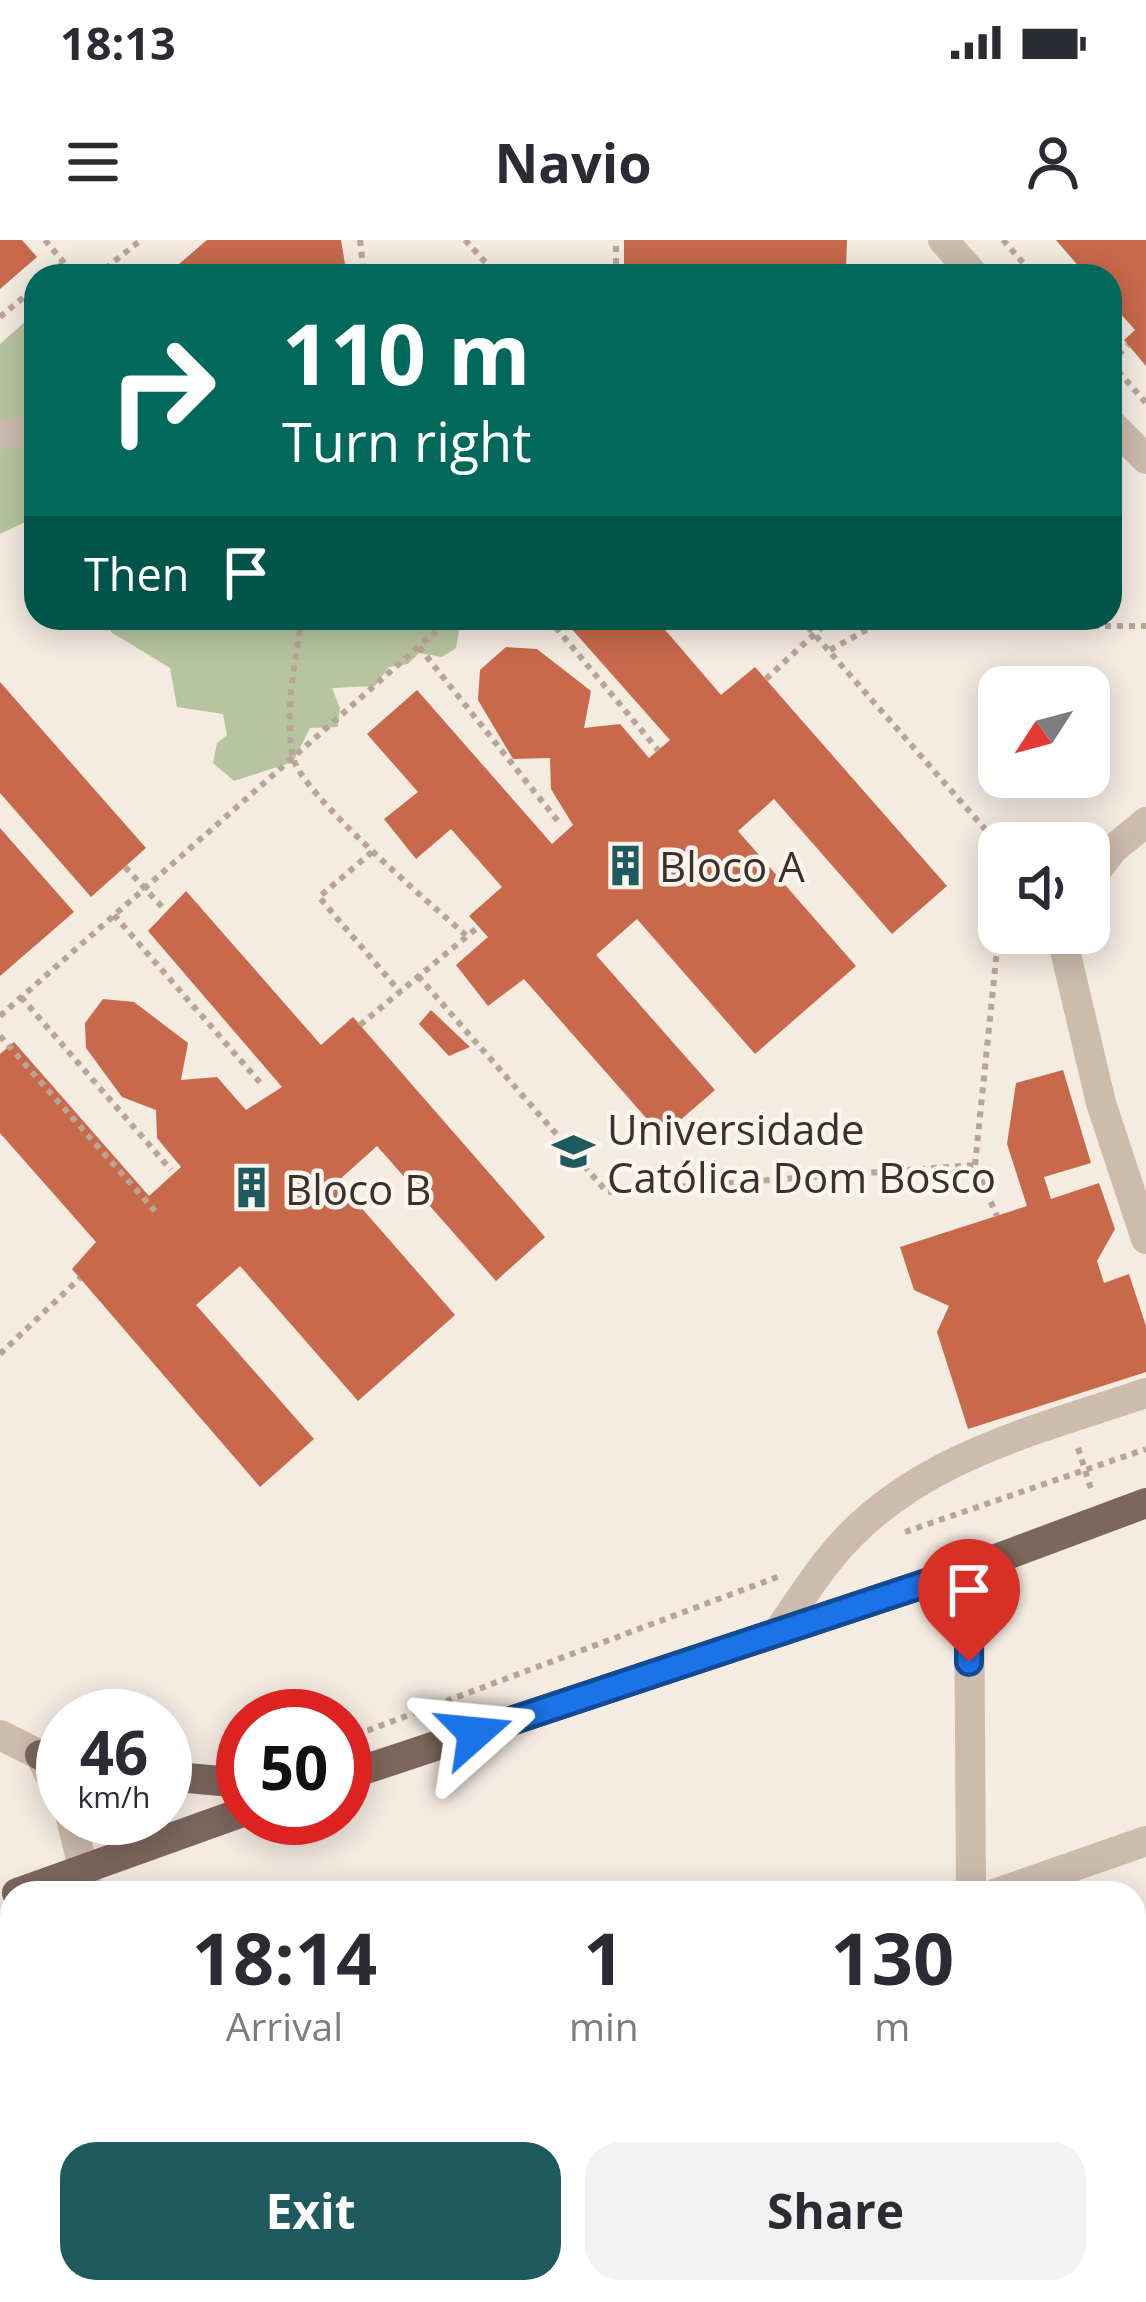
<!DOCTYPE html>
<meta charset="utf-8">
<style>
:root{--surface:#fff;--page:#f2f2f3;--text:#2b2b33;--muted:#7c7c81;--accent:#1f5a5e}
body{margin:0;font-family:"Open Sans",sans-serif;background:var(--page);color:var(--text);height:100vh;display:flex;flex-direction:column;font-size:45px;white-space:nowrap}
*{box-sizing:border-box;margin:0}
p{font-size:39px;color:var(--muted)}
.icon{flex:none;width:66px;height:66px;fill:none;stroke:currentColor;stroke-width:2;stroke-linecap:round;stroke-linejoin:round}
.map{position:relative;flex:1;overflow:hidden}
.side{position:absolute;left:0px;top:1641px;width:1146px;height:423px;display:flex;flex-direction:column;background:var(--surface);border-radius:36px 36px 0 0;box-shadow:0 6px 30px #0003}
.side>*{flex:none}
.banner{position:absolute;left:24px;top:24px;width:1098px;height:366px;border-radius:36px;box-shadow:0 6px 30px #0003;background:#00695c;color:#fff;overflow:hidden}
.needle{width:78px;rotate:234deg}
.controls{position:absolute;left:978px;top:426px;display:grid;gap:24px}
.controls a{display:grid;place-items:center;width:132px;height:132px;border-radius:24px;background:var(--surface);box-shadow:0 6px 30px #0003;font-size:60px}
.speed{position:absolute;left:36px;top:1449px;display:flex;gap:24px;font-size:60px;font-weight:700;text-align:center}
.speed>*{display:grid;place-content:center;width:156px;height:156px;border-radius:50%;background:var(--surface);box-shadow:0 6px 30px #0003;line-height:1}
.speed small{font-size:30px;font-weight:400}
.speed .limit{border:18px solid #d22;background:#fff;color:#111}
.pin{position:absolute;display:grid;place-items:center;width:102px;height:102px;color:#fff;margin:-123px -51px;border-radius:50% 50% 50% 0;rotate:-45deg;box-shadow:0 0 12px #0007}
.pin .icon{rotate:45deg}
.me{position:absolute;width:132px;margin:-66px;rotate:72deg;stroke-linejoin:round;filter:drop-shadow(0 0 9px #0008)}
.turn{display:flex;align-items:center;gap:42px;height:252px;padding:0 60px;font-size:54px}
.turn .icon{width:156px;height:156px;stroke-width:2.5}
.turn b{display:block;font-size:84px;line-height:102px}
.then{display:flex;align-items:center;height:114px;padding:0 60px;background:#0003;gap:24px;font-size:45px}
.eta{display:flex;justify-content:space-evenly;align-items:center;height:204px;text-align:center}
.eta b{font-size:72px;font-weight:700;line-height:84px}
.primary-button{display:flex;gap:24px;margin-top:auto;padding:24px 60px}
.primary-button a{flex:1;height:138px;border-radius:36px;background:var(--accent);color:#fff;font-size:48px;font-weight:700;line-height:138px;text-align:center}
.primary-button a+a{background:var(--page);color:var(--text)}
.status{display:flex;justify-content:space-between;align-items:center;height:84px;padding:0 60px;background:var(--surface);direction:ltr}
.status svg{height:33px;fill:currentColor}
header{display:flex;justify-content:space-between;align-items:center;height:156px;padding:0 60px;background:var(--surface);font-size:54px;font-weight:700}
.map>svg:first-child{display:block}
.green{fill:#b8c4a0}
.building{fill:#c8694b}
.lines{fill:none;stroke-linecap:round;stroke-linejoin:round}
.path{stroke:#b9a596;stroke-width:6;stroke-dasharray:6 6;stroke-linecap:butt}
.minor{stroke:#cdbbac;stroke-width:30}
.major{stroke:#7d675c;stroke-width:30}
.route-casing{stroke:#114b97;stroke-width:30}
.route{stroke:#1a73e8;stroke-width:21}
.labels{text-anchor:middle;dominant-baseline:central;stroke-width:9;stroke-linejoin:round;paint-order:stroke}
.poi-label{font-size:42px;fill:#3b302b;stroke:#fbf5ee;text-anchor:start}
</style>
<div class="status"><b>18:13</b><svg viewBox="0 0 49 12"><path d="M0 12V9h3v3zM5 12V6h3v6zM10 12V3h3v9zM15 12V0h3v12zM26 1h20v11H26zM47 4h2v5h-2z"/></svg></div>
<header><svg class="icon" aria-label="menu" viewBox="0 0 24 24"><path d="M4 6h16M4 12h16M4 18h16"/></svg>Navio<svg class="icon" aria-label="person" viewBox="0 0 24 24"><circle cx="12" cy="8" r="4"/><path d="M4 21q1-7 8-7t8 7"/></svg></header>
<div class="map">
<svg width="1146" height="2062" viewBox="0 0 1146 2062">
<rect width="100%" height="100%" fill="#f4ebe1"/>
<!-- green -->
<path class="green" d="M 36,72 L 36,277 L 0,294 L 0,104 Z
M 109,378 L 461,378 L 456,408 L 442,417 L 419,413 L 408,424 L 389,427 L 375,446 L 332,448 L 340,468 L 338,487 L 310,488 L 293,522 L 234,541 L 213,523 L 217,503 L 227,495 L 223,474 L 177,467 L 170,428 L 111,392 Z
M 475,2052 L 718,2052 L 721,2062 L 449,2062 Z"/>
<!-- building -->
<path class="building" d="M 0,0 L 22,0 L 37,17 L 0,49 Z
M 207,0 L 341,0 L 347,36 L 165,36 Z
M 624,0 L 847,0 L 846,30 L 851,36 L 624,36 Z
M 1056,0 L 1146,0 L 1146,126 L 1124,100 L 1135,90 L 1110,62 L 1110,36 L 1087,36 Z
M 562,378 L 655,378 L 721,455 L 755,427 L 947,646 L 892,694 L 774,559 L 738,591 L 856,726 L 755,814 L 637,679 L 596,715 L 715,850 L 662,896 L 524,739 L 488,766 L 456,725 L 488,697 L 469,676 L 502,647 L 451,589 L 416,619 L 384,579 L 418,552 L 367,494 L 417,450 L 552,604 L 573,585 L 551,549 L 550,518 L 513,519 L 478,460 L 480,430 L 506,407 L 537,409 L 591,451 L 584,488 L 620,484 L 649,518 L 670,500 Z
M 0,442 L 146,608 L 91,657 L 0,553 Z
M 0,588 L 74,672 L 0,736 Z
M 186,651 L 321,805 L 353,777 L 545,997 L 496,1041 L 377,906 L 338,941 L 455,1075 L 358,1161 L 240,1026 L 196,1065 L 314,1199 L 260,1247 L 72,1029 L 96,1002 L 0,893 L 0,814 L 14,802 L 149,956 L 181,927 L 157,898 L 156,870 L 122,857 L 86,808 L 85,783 L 103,759 L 134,762 L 188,803 L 181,840 L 217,837 L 246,870 L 282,847 L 148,691 Z
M 431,770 L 470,807 L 449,816 L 419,784 Z
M 1063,830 L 1091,923 L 1044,937 L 1051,959 L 1099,943 L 1115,989 L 1097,1021 L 1104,1043 L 1129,1034 L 1146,1086 L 1146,1132 L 968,1189 L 937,1092 L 949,1066 L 914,1050 L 900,1007 L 1027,966 L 1007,904 L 1016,843 Z"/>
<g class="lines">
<!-- path -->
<path class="path" d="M 45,0 L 75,36
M 360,0 L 364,36
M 465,0 L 498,36
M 1003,0 L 1035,36
M 49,36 L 63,23
M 96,36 L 141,0
M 616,36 L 616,0
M 0,77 L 36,47
M 1110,122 L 1146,163
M 1110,123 L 1128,105
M 302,378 C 295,423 284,471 293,517 C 299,552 435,668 467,696
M 548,378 L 658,510
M 800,378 L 999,605
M 877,386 L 1146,386
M 419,407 L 561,585
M 830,410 L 888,378
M 766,439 L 824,385
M 372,612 L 319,657 L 400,752
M 125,627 L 165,670
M 114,675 L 263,846
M 418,736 L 607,952 L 975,925 L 997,976
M 21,757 L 171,930
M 0,776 L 451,378
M 360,785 L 478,687
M 0,796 L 155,971
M 975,925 L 999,690
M 0,1114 L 80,1038
M 1078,1208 L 1092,1252
M 905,1292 L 1146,1209
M 345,1499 L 780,1336"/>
<!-- minor -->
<path class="minor" d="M 943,0 L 975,36
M 1110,183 L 1146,219
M 0,194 L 36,191
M 1089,640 L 1113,609 L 1146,582
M 1066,693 L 1064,706 L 1101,863 L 1146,999
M 969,1329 L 971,1653
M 777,1393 C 795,1368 811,1341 831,1317 C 909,1220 1033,1191 1146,1153
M 0,1495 L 40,1515 L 63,1562
M 71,1578 L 89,1653
M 997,1653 L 1146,1601
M 0,1760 L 12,1757
M 0,1802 L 12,1782
M 1134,1924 L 1146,1920
M 976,2052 L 976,2062"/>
<!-- major -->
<path class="major" d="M 40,1515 L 63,1519
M 165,1536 L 243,1543
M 345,1536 L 969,1329 L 1146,1263
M 17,1653 L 243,1572"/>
</g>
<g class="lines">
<defs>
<path id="route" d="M 475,1493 L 969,1329 L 969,1422"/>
</defs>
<!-- route casing -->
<use href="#route" class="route-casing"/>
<!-- route -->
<use href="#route" class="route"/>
</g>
<!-- icons -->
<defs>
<symbol id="building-bare" viewBox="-9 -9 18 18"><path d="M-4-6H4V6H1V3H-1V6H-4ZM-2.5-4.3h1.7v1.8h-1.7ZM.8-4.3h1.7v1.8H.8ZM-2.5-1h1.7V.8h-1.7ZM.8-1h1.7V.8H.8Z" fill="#1f5a5e" stroke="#fbf5ee" stroke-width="2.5" paint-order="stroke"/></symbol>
<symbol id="university-bare" viewBox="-9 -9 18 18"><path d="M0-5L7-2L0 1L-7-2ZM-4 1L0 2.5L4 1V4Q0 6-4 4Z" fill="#1f5a5e" stroke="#fbf5ee" stroke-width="2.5" paint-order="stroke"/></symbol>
</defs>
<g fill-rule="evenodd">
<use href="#building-bare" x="596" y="596" width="59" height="59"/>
<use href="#university-bare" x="544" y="882" width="59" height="59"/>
<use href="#building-bare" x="222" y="918" width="59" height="59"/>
</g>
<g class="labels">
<!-- poi labels -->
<g class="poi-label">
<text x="659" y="625">Bloco A</text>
<text x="607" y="888">Universidade<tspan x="607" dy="48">Católica Dom Bosco</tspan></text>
<text x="285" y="948">Bloco B</text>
</g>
</g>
</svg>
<div class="controls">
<a><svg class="needle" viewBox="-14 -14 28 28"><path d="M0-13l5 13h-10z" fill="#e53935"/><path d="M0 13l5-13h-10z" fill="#7c7c81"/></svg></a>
<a><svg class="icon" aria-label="sound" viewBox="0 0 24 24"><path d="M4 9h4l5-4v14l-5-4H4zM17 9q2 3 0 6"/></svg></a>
</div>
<div class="speed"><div>46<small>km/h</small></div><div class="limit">50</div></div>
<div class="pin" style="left:969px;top:1422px;background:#d93025"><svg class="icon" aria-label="arrive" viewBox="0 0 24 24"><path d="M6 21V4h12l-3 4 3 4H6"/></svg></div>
<svg class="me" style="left:475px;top:1493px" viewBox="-20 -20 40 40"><path d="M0-17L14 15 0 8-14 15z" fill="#1a73e8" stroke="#fff" stroke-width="4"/></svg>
<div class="banner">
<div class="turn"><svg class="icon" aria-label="right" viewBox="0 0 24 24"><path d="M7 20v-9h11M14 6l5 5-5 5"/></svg><div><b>110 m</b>Turn right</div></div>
<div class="then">Then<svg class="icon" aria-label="arrive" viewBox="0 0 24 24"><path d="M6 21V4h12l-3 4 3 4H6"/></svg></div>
</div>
<section class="side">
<div class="eta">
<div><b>18:14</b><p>Arrival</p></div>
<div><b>1</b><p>min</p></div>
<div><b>130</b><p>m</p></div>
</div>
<div class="primary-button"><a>Exit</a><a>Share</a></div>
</section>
</div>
